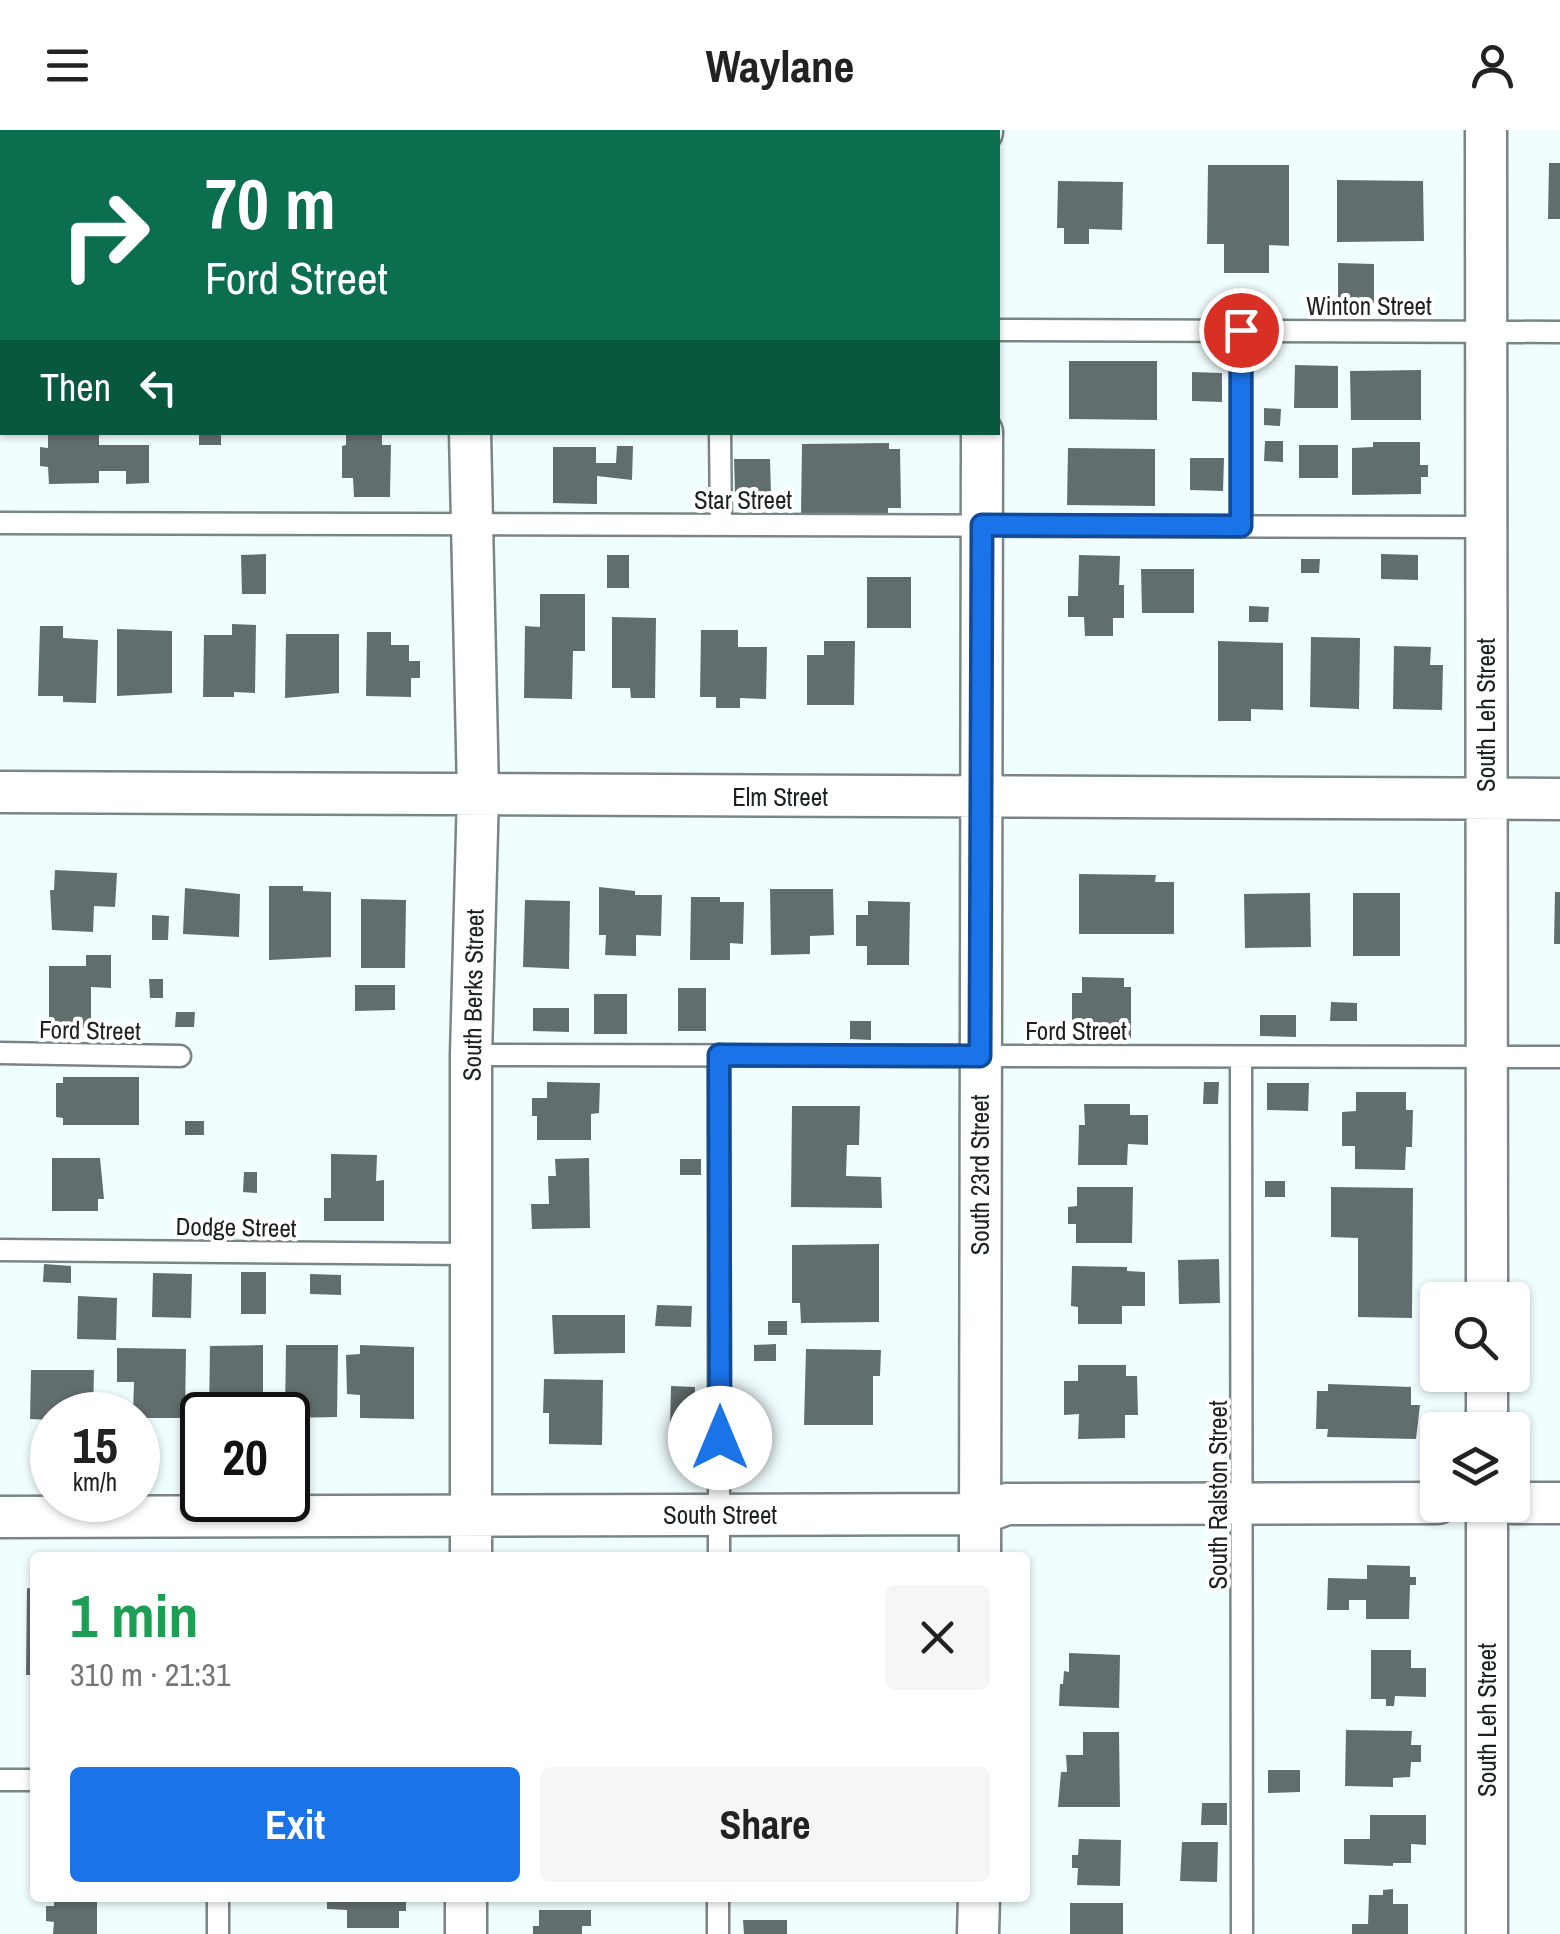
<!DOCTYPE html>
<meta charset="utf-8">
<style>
:root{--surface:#fff;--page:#f6f6f6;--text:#222;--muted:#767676;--accent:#1a73e8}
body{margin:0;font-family:"Archivo Narrow",sans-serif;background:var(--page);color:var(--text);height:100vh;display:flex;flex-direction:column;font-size:38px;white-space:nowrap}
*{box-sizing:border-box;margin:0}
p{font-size:32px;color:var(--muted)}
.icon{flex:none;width:55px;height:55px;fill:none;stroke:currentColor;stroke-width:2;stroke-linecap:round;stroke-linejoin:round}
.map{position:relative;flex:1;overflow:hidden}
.details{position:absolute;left:30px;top:1422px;width:1000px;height:350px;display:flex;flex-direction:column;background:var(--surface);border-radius:10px;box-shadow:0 2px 8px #0004}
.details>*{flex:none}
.hud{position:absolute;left:0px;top:0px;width:1000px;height:305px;box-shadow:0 2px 8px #0004;background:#0b6e4f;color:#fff;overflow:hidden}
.buttons{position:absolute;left:1420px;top:1152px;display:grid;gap:20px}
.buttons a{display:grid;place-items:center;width:110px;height:110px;border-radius:10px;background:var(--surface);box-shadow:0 2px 8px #0004;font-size:50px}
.speed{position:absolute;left:30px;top:1262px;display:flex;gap:20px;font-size:50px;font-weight:700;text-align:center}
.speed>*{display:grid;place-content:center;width:130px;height:130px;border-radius:50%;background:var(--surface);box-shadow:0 2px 8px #0004;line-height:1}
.speed small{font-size:25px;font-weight:400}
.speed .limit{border:5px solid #111;border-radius:15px;background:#fff;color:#111}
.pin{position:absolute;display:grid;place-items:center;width:85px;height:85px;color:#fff;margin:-42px;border:5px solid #fff;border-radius:50%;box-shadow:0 2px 10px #0007}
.me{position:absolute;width:110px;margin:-55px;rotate:0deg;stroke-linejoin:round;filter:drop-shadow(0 0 8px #0008)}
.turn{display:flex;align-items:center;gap:35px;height:210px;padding:0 40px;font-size:45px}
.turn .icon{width:130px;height:130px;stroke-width:2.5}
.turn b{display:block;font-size:70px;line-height:85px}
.then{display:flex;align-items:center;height:95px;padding:0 40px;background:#0003;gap:20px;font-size:38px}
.round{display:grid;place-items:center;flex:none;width:105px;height:105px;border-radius:10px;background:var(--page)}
.overview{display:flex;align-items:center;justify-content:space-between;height:170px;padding:0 40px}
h1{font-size:60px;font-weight:700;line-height:75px;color:#1e9e55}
.button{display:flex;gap:20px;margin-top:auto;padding:20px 40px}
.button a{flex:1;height:115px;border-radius:10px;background:var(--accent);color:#fff;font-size:40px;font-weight:700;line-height:115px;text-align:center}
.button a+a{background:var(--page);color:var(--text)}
header{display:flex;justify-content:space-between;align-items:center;height:130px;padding:0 40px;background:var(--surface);font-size:45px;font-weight:700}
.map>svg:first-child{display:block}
.building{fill:#626d6e}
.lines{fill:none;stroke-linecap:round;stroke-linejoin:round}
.lane-casing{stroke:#7a8586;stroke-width:25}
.street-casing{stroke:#7a8586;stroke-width:45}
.lane{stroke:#fff;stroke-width:20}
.street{stroke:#fff;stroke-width:40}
.route-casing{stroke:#114b97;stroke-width:25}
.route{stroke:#1a73e8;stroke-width:18}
.labels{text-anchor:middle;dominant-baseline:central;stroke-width:8;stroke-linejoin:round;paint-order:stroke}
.street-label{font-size:25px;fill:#1c2121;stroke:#fff}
</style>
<header><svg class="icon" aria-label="menu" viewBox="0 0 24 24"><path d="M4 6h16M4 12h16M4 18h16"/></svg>Waylane<svg class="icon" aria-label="person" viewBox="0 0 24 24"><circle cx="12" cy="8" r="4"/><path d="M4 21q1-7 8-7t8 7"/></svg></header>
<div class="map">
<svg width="1560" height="1804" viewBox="0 0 1560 1804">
<rect width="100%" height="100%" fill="#f1feff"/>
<!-- building -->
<path class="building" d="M 1549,33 L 1560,33 L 1560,89 L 1548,89 Z
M 1208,35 L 1289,35 L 1289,116 L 1269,115 L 1269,143 L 1224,143 L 1224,114 L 1207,114 Z
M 1337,50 L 1423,51 L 1424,111 L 1337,112 Z
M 1058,51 L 1123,52 L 1122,100 L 1089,99 L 1089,114 L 1064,114 L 1064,98 L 1057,98 Z
M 1338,133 L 1374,134 L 1374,173 L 1338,173 Z
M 1069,231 L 1157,231 L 1157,290 L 1069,289 Z
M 1295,235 L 1338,236 L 1338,278 L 1294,278 Z
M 1421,240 L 1421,290 L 1351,290 L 1350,241 Z
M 1192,242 L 1222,243 L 1222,272 L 1192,271 Z
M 1264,278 L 1281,279 L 1280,296 L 1264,295 Z
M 48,302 L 99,302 L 99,315 L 149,315 L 149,353 L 126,354 L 126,341 L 99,341 L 99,353 L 49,354 L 48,337 L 40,336 L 40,317 L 48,318 Z
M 199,302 L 221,302 L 221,315 L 199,315 Z
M 346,302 L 382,302 L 382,315 L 391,315 L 390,367 L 354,367 L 353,348 L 342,348 L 342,316 L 346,315 Z
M 1265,311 L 1283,311 L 1283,332 L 1264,331 Z
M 1373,312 L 1420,312 L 1420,335 L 1428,335 L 1428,347 L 1421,347 L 1421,364 L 1352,365 L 1352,318 L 1373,317 Z
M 889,313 L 889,319 L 900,319 L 901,378 L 888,378 L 888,386 L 801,386 L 802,314 Z
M 1299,315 L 1338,315 L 1338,348 L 1299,348 Z
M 617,316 L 633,316 L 632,350 L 597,346 L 597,374 L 553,373 L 553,317 L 596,317 L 596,333 L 616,333 Z
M 1068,318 L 1155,319 L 1155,376 L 1067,375 Z
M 1190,328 L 1224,328 L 1223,361 L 1190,360 Z
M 734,329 L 770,329 L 771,364 L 735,364 Z
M 266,424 L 266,464 L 242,464 L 241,425 Z
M 1381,424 L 1418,425 L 1418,450 L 1381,449 Z
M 607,425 L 629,425 L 629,458 L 607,458 Z
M 1079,425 L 1120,426 L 1119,455 L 1124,455 L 1124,488 L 1113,488 L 1113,506 L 1085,506 L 1084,487 L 1068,487 L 1068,466 L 1078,466 Z
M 1301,429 L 1320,429 L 1319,443 L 1301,443 Z
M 1141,439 L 1194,439 L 1194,483 L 1142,483 Z
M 867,447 L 911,447 L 911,498 L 867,498 Z
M 540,464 L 585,464 L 585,521 L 573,521 L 572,569 L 524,568 L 525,496 L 540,497 Z
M 1249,476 L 1269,477 L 1268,492 L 1249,492 Z
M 612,487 L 656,488 L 655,568 L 631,568 L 630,558 L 612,558 Z
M 232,494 L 256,495 L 255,563 L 234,562 L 234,567 L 203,567 L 204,505 L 232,505 Z
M 40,496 L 63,496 L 63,508 L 98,510 L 96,573 L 63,572 L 63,566 L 38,566 Z
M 117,499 L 172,501 L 172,563 L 117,566 Z
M 701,500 L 738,500 L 738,517 L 767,517 L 766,569 L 740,568 L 740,578 L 716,578 L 716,567 L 700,567 Z
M 367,502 L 391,502 L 391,515 L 409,515 L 409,531 L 420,531 L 420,548 L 411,548 L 411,567 L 366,566 Z
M 286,504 L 339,504 L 339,563 L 285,568 Z
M 1311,507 L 1360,508 L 1359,579 L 1310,577 Z
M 824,511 L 855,511 L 854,575 L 807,575 L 807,525 L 824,525 Z
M 1218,511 L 1283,513 L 1283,580 L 1251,579 L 1251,591 L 1218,591 Z
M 1394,516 L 1431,517 L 1430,535 L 1443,535 L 1442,580 L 1393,579 Z
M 55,740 L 117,743 L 115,777 L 94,776 L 93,802 L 52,800 L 50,760 L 54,760 Z
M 1079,744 L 1156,745 L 1155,752 L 1174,752 L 1174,804 L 1079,804 Z
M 269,756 L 303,756 L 303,761 L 331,762 L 331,827 L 269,830 Z
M 599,757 L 635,761 L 635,765 L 662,765 L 661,806 L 636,805 L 636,826 L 605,825 L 606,805 L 599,805 Z
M 185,758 L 240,764 L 239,807 L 183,804 Z
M 770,759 L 833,759 L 834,805 L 810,806 L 810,824 L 771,825 Z
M 1555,762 L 1560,762 L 1560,814 L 1554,814 Z
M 1310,763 L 1311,817 L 1245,818 L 1244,764 Z
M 1353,763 L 1400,763 L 1400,826 L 1353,826 Z
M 691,767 L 720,767 L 720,772 L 744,772 L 743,814 L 730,813 L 730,830 L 690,830 Z
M 361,769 L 406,770 L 405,838 L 361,838 Z
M 525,770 L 570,771 L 569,839 L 523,837 Z
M 868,771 L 910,772 L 909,835 L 867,835 L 867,816 L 856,816 L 856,785 L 868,785 Z
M 152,785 L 169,786 L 168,810 L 152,810 Z
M 86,825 L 111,825 L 111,858 L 91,857 L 91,891 L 87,892 L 87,898 L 54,897 L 54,890 L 49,889 L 49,836 L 86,836 Z
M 1082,847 L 1124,848 L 1124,857 L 1131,857 L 1131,908 L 1107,908 L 1107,903 L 1072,903 L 1072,863 L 1082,863 Z
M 149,849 L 163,849 L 163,868 L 150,868 Z
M 355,855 L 395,855 L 395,880 L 355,881 Z
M 678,858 L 706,858 L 706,901 L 678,901 Z
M 594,864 L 627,864 L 627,904 L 594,904 Z
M 1331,872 L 1357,873 L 1357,891 L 1330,891 Z
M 533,878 L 569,878 L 569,902 L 533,901 Z
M 176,882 L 195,882 L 194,897 L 175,897 Z
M 1260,885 L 1296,885 L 1296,907 L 1260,906 Z
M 850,891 L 871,891 L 871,910 L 850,909 Z
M 63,947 L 139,947 L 139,995 L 63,995 L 63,988 L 56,987 L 56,953 L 63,953 Z
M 547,952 L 600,953 L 599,983 L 591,984 L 591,1010 L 537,1010 L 537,986 L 532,986 L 532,968 L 547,968 Z
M 1204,952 L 1219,952 L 1218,974 L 1203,974 Z
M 1267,953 L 1309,953 L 1308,981 L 1267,980 Z
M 1356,962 L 1406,962 L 1406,980 L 1413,980 L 1412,1017 L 1406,1017 L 1405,1040 L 1355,1039 L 1355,1016 L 1342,1016 L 1342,982 L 1356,981 Z
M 1084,974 L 1130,974 L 1130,985 L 1148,985 L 1148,1015 L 1128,1014 L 1127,1035 L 1078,1035 L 1079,995 L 1085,995 Z
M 792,976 L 860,976 L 859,1015 L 847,1015 L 846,1046 L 881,1047 L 882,1078 L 791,1077 Z
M 185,991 L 204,991 L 204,1005 L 185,1005 Z
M 331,1024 L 377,1025 L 376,1051 L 384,1050 L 384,1091 L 324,1091 L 324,1068 L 331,1068 Z
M 52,1028 L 100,1028 L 104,1069 L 98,1069 L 98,1081 L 52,1081 Z
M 589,1028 L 590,1098 L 532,1099 L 531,1074 L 549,1074 L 548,1046 L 556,1046 L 555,1029 Z
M 680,1029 L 701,1029 L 701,1045 L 680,1045 Z
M 244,1042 L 257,1042 L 257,1063 L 243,1062 Z
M 1265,1051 L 1285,1051 L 1285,1067 L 1265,1067 Z
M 1077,1057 L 1133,1057 L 1132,1113 L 1076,1113 L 1076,1094 L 1068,1094 L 1068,1077 L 1077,1076 Z
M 1331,1057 L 1413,1058 L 1412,1188 L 1358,1187 L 1358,1108 L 1331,1107 Z
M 879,1114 L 879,1192 L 801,1193 L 800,1173 L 792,1173 L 792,1115 Z
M 1219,1129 L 1220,1173 L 1179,1174 L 1178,1130 Z
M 44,1134 L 71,1136 L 71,1153 L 43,1152 Z
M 1072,1136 L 1127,1137 L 1127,1141 L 1145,1142 L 1145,1176 L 1122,1176 L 1122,1194 L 1078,1194 L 1078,1177 L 1071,1176 Z
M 241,1142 L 266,1142 L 266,1184 L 241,1184 Z
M 153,1143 L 192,1144 L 191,1188 L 152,1187 Z
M 310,1144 L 341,1145 L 341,1165 L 310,1164 Z
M 78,1166 L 117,1168 L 116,1210 L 77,1209 Z
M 657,1175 L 692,1176 L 691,1197 L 655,1196 Z
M 552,1185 L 625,1185 L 625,1223 L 554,1224 Z
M 768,1191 L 787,1191 L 787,1205 L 768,1205 Z
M 776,1214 L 776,1231 L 754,1231 L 754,1215 Z
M 263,1215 L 263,1285 L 209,1285 L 210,1216 Z
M 286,1215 L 338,1215 L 337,1287 L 288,1288 L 285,1285 Z
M 360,1215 L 414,1217 L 414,1289 L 360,1288 L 360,1265 L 347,1264 L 346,1225 L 360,1224 Z
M 117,1218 L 186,1219 L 185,1288 L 138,1288 L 138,1285 L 133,1285 L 134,1252 L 117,1252 Z
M 806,1219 L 881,1220 L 880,1246 L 873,1246 L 873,1295 L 804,1295 Z
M 1078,1235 L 1126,1235 L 1126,1246 L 1137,1246 L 1138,1285 L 1125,1285 L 1125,1308 L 1078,1309 L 1079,1284 L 1064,1285 L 1064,1251 L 1078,1251 Z
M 31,1240 L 94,1240 L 93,1285 L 52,1285 L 52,1290 L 30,1289 Z
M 544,1249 L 603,1250 L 602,1315 L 549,1314 L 549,1283 L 543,1283 Z
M 1328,1254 L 1411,1257 L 1411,1275 L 1420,1275 L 1416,1309 L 1327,1307 L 1328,1299 L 1316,1299 L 1317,1261 L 1328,1261 Z
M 671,1256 L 695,1257 L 694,1296 L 670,1296 Z
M 1367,1435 L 1410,1436 L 1410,1447 L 1416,1447 L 1416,1455 L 1410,1455 L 1409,1489 L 1366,1489 L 1366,1470 L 1349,1470 L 1349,1480 L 1327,1480 L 1328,1448 L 1367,1449 Z
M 27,1458 L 35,1459 L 35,1545 L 26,1545 Z
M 1371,1520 L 1411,1520 L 1411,1538 L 1426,1538 L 1426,1567 L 1395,1566 L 1394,1576 L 1386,1576 L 1386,1569 L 1371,1569 Z
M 1069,1523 L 1120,1525 L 1119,1578 L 1059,1576 L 1060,1554 L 1063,1554 L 1064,1541 L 1069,1542 Z
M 1346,1600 L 1412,1601 L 1411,1615 L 1421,1615 L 1421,1632 L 1411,1632 L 1410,1647 L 1393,1648 L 1393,1657 L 1345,1656 Z
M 1083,1602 L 1119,1602 L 1120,1677 L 1058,1677 L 1061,1642 L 1067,1642 L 1066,1625 L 1083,1625 Z
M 1268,1640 L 1300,1640 L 1300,1662 L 1268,1663 Z
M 1202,1673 L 1227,1673 L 1227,1695 L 1201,1695 Z
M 1370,1685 L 1426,1685 L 1426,1715 L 1411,1714 L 1411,1733 L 1393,1733 L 1393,1736 L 1344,1734 L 1344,1709 L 1370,1709 Z
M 1079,1709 L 1121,1710 L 1120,1756 L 1077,1755 L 1078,1738 L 1072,1738 L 1072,1725 L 1078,1725 Z
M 1182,1712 L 1218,1712 L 1217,1752 L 1180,1751 Z
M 1393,1759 L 1393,1774 L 1408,1774 L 1408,1804 L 1352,1804 L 1352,1794 L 1368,1794 L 1369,1765 L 1383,1765 L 1383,1760 Z
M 54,1768 L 97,1768 L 97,1804 L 53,1804 L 54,1792 L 46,1791 L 46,1776 L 54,1776 Z
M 327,1768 L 406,1768 L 406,1781 L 399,1781 L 399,1798 L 347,1798 L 347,1780 L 327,1779 Z
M 1070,1773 L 1123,1773 L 1123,1804 L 1070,1804 Z
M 539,1780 L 591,1780 L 591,1796 L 582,1796 L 582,1804 L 533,1804 L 533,1796 L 539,1796 Z
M 743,1790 L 787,1790 L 787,1804 L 744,1804 Z"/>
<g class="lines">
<defs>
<path id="lane" d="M 0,197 L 2,197
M 998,200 L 1560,202
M 1241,201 L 1241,396
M 720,302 L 721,395
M 0,393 L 1486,397
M 0,923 L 180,926
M 471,925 L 1560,927
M 719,925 L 719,1428
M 1241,927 L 1242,1804
M 0,1120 L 471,1124
M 0,1650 L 35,1650
M 218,1804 L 218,1768
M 718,1804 L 718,1768"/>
<path id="street" d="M 1486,0 L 1487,1170
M 471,2 L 471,0
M 982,2 L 982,0
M 470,302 L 478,663 L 471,925 L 471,1428
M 0,662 L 1560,669
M 1487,1245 L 1487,1300
M 1512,1373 L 1560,1373
M 1487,1375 L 1487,1804
M 0,1387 L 980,1384 L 1007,1374 L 1438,1373
M 980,1428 L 982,302
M 466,1768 L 466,1804
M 978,1804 L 979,1768"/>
</defs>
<!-- lane casing -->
<use href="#lane" class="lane-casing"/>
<!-- street casing -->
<use href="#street" class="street-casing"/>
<!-- lane -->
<use href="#lane" class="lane"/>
<!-- street -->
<use href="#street" class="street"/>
</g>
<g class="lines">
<defs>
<path id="route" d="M 720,1308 L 719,925 L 980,926 L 982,395 L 1241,396 L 1241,200"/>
</defs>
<!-- route casing -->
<use href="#route" class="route-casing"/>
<!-- route -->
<use href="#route" class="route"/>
</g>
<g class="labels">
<!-- street labels -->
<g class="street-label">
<text x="1369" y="176">Winton Street</text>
<text x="743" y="370">Star Street</text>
<text transform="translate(1486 585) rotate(-90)">South Leh Street</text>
<text x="780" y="667">Elm Street</text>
<text transform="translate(473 865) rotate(-89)">South Berks Street</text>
<text transform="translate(90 900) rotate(1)">Ford Street</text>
<text x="1076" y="901">Ford Street</text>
<text transform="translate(980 1045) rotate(-90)">South 23rd Street</text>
<text transform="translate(236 1097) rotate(1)">Dodge Street</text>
<text transform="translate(1218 1365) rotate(-90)">South Ralston Street</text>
<text x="720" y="1385">South Street</text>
<text transform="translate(1487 1590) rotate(-90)">South Leh Street</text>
</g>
</g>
</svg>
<div class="buttons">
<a><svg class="icon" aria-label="search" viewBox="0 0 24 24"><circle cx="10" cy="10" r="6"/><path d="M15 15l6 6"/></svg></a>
<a><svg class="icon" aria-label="layers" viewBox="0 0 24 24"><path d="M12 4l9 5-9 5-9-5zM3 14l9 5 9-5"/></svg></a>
</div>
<div class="speed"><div>15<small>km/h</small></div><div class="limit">20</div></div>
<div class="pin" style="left:1241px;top:200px;background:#d93025"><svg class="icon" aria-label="arrive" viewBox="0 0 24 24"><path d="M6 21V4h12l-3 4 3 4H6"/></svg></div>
<svg class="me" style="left:720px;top:1308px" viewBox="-20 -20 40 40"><circle r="19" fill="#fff"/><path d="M0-13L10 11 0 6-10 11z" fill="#1a73e8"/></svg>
<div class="hud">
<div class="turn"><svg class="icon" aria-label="right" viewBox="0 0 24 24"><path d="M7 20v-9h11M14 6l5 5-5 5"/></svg><div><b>70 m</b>Ford Street</div></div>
<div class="then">Then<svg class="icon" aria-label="left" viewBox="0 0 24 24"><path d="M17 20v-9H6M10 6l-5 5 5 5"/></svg></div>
</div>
<section class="details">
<div class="overview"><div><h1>1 min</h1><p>310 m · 21:31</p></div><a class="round"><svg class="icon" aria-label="close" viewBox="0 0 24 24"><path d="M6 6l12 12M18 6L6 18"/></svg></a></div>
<div class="button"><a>Exit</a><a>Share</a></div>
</section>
</div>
